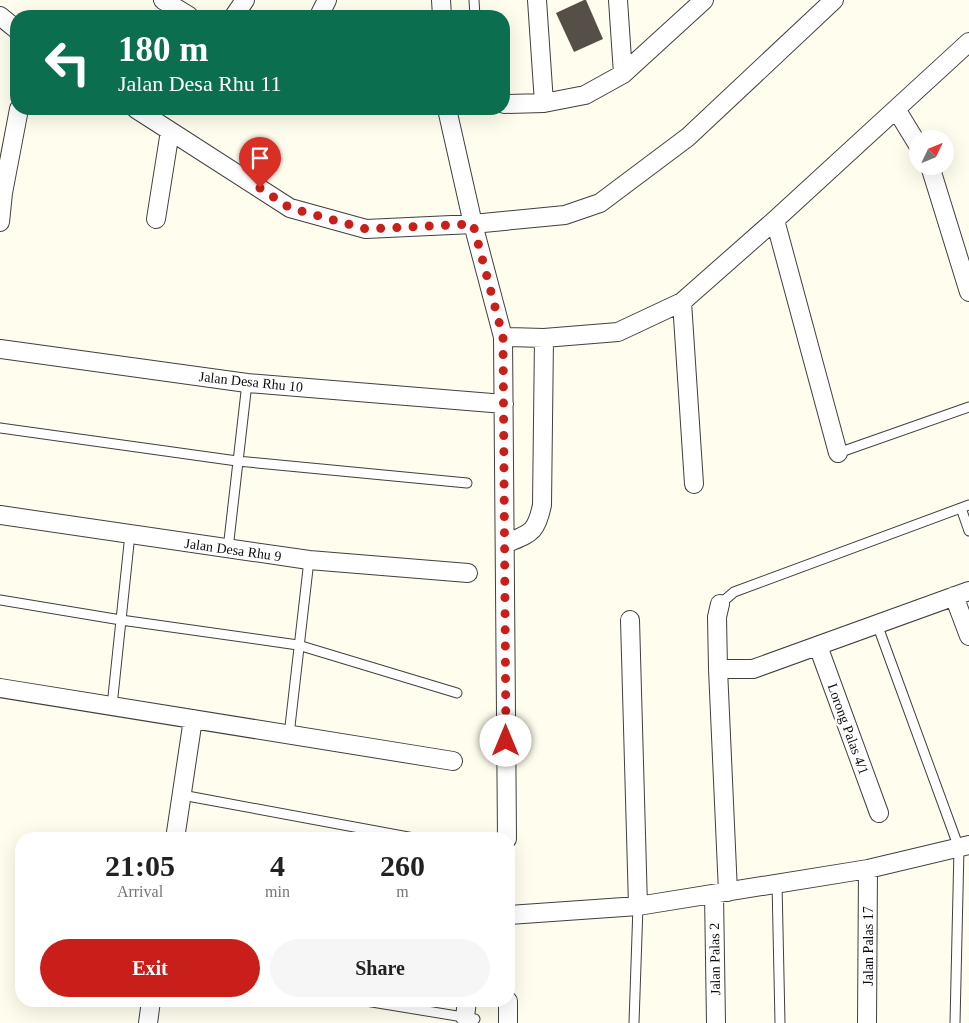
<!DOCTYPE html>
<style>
:root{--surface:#fff;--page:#f6f6f6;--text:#222;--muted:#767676;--accent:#c81f1a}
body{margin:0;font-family:"Times New Roman",serif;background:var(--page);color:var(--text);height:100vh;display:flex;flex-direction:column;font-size:19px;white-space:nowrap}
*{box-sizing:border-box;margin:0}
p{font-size:16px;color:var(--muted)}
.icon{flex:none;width:28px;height:28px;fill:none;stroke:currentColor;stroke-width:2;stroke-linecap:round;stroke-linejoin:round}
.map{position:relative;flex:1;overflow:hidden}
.drawer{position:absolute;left:15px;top:832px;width:500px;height:175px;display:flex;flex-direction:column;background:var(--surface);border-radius:20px;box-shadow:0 5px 20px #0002}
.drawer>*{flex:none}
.hud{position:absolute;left:10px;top:10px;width:500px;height:105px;border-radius:20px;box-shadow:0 5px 20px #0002;background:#0b6e4f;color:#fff;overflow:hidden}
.needle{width:32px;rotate:47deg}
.fabs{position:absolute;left:909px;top:130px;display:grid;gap:10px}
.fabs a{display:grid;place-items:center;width:45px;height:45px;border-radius:50%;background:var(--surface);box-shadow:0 5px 20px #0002;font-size:25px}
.pin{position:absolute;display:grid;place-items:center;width:42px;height:42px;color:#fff;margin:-51px -21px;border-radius:50% 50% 50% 0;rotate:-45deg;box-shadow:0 0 5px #0007}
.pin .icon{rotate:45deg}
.me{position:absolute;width:55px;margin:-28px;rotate:0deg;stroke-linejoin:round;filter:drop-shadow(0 0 4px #0008)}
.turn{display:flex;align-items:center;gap:18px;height:105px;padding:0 25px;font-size:22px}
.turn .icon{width:65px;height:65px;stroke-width:2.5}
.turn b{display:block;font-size:35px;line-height:42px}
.eta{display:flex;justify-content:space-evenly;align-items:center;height:85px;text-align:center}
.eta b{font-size:30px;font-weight:600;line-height:35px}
.action{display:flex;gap:10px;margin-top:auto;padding:10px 25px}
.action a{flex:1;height:58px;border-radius:30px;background:var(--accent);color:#fff;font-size:20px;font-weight:600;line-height:58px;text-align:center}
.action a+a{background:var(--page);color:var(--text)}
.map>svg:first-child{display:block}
.building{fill:#564f48}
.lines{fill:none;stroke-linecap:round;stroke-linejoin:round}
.lane-casing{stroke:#404040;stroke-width:11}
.street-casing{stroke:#404040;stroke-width:20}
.lane{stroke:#fff;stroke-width:9}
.street{stroke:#fff;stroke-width:18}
.route{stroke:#c81f1a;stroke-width:9;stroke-dasharray:0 16.2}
.labels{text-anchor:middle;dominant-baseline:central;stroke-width:5;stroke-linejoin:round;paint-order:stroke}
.street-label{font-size:14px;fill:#0d0d0d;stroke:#fff}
</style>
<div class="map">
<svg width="969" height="1023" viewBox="0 0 969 1023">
<rect width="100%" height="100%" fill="#fffded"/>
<!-- building -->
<path class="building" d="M 584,0 L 586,0 L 603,39 L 574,52 L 556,13 Z"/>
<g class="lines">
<defs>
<path id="lane" d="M 474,0 L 475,16
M 0,428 L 237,461 L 467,483
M 838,453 L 969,407
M 961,508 L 969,531
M 228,549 L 247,383
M 0,600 L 121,620 L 298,645 L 457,693
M 720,604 L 734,592 L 969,505
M 877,624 L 959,848 L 955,1023
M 112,706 L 130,534
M 289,735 L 309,560
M 182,795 L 419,839
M 777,883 L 780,1023
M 366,1001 L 475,1019
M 634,1023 L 638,906"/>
<path id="street" d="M 163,0 L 189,16
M 441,0 L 442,16
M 537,0 L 544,103
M 618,0 L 623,74
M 0,16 L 16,29
M 234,16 L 245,0
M 319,16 L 327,0
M 504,104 L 544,103 L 585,95 L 623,74 L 704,0
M 136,109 L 290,208 L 366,229 L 473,224 L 565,215 L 600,203 L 688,137 L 834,0
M 447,109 L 473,224 L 503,337 L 507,839
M 896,109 L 918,145
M 930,166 L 969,292
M 156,219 L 170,131
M 775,220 L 838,453
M 0,222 L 3,193 L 19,109
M 682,302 L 694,484
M 503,337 L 544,338 L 618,332 L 682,302 L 775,220 L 969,42
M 0,349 L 247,383 L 504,404
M 0,515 L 309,560 L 468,573
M 505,544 C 530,533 536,534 542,505 L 544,338
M 954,596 L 969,636
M 720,604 L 717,617 L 718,669 L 728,892
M 630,620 L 638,906
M 818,646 L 879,813
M 718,669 L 753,669 L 969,591
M 0,688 L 453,761
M 175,839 L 193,719
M 714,894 L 716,1023
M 509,915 L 638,906 L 868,869 L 969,845
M 508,1001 L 508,1023
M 465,1017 L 467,1001
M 148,1023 L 151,1001
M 867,1023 L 868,869"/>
</defs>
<!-- lane casing -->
<use href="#lane" class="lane-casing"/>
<!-- street casing -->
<use href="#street" class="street-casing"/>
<!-- lane -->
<use href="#lane" class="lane"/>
<!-- street -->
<use href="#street" class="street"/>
</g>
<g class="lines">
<!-- route -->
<path class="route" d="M 260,188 L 290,208 L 366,229 L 473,224 L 503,337 L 506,741"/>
</g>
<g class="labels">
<!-- street labels -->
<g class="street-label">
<text transform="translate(251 382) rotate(6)">Jalan Desa Rhu 10</text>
<text transform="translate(233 550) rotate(8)">Jalan Desa Rhu 9</text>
<text transform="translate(848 729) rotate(70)">Lorong Palas 4/1</text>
<text transform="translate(868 946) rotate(-90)">Jalan Palas 17</text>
<text transform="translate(715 959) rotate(-91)">Jalan Palas 2</text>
</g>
</g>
</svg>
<div class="fabs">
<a><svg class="needle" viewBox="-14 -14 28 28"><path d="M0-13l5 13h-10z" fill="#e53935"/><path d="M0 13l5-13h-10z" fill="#767676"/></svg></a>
</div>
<div class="pin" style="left:260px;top:188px;background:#d93025"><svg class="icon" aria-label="arrive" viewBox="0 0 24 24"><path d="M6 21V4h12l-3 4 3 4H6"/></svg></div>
<svg class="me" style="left:506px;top:741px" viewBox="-20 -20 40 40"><circle r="19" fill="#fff"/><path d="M0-13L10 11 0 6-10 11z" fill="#c81f1a"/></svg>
<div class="hud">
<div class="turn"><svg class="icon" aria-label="left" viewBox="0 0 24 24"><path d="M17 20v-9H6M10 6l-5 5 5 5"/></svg><div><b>180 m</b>Jalan Desa Rhu 11</div></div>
</div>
<section class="drawer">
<div class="eta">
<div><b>21:05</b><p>Arrival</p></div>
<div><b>4</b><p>min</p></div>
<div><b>260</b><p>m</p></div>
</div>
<div class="action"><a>Exit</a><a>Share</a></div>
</section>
</div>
